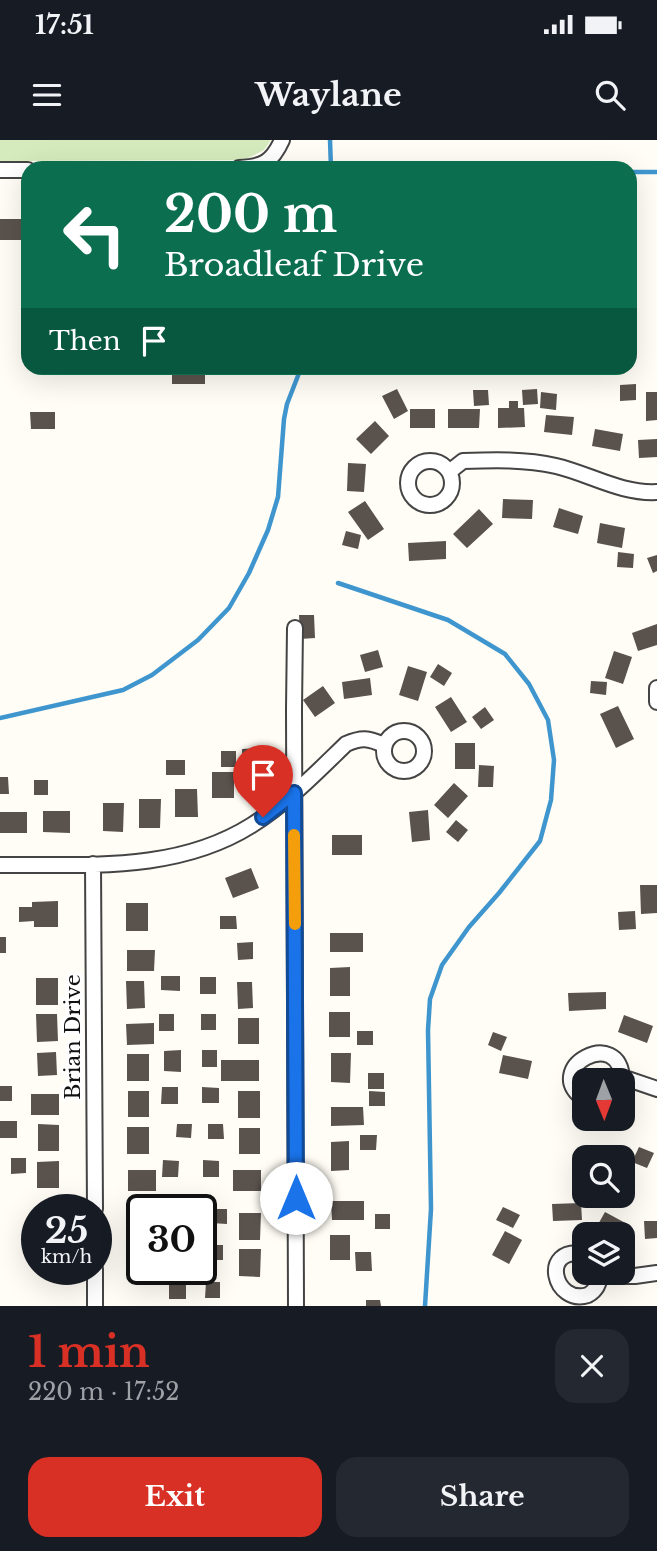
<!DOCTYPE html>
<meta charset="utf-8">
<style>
:root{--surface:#171b24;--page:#242831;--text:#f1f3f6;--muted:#9ea1a6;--accent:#d93025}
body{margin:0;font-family:"Libre Baskerville",serif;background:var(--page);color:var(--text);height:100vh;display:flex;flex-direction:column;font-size:26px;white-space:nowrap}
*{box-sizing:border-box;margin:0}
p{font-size:23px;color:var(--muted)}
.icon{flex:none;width:38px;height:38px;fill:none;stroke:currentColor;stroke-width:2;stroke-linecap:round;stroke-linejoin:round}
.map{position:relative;height:1166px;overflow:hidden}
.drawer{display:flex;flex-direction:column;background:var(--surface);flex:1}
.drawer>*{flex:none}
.top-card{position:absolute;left:21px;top:21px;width:616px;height:214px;border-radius:21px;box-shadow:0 7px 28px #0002;background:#0b6e4f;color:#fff;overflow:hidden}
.needle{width:46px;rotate:179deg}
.tools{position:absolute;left:572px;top:928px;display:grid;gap:14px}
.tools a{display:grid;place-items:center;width:63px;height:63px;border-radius:14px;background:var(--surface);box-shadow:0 7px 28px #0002;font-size:35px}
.speed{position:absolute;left:21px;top:1054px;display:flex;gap:14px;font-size:35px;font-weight:700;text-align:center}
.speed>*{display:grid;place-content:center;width:91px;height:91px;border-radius:50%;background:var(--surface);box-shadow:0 7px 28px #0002;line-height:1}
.speed small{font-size:18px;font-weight:400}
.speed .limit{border:4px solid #111;border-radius:10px;background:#fff;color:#111}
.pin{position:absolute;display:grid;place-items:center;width:60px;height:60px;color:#fff;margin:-72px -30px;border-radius:50% 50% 50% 0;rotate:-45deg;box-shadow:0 0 7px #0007}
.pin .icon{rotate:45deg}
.me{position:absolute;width:77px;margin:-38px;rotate:0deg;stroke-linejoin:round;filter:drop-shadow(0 0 5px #0008)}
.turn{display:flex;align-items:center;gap:24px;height:147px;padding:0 28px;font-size:32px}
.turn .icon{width:91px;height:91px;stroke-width:2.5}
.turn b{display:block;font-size:49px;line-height:60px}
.then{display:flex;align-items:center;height:66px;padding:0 28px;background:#0003;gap:14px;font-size:26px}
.round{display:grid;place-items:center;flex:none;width:74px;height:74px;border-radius:21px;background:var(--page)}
.headline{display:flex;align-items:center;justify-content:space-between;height:119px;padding:0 28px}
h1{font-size:42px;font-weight:700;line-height:52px;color:var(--accent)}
.cta{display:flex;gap:14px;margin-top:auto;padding:14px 28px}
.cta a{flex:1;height:80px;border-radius:21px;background:var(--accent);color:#fff;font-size:28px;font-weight:700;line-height:80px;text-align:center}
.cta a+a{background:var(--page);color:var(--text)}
.status{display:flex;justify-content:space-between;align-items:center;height:49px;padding:0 35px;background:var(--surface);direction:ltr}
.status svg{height:19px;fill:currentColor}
header{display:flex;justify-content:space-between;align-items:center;height:91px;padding:0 28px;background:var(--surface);font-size:32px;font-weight:700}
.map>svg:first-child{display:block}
.green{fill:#d5ebbd}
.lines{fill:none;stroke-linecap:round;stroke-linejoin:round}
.stream{stroke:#3f96cf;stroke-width:4.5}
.building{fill:#5a524d}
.minor-casing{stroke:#444;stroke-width:18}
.minor{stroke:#fff;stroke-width:14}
.route-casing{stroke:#114b97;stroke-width:18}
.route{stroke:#1a73e8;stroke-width:12}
.slow{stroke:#f59e0b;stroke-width:12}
.labels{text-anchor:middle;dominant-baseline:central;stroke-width:7;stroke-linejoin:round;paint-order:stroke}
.street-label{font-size:21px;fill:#111;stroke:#fff}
</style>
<div class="status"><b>17:51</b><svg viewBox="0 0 49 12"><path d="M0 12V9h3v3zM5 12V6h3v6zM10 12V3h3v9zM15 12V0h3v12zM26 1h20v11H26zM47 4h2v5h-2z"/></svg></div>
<header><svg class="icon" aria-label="menu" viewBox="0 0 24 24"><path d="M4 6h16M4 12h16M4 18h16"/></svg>Waylane<svg class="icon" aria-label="search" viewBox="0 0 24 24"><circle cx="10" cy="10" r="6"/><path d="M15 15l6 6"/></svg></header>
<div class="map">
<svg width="657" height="1166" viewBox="0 0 657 1166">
<rect width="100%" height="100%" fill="#fffdf5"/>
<!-- green -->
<path class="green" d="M 0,0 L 271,0 L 264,10 L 244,20 L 0,21 Z"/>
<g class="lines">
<!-- stream -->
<path class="stream" d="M 330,0 L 331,28
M 630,32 L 657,32
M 338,443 L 448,480 L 505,514 L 529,544 L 548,580 L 554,620 L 551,660 L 540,701 L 499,753 L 469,787 L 442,825 L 430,859 L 428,890 L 431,1069 L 425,1166
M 0,578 L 123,550 L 152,535 L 198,500 L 229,468 L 249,433 L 268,390 L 278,357 L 284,279 L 287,264 L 301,228"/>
</g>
<!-- building -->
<path class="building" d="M 0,79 L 28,79 L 28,95 L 24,95 L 24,100 L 0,100 Z
M 172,228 L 205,228 L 205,244 L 172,244 Z
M 636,244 L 636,260 L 620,261 L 620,245 Z
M 397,249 L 408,271 L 394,279 L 382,256 Z
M 537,249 L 538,264 L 523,265 L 522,250 Z
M 473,250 L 488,250 L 489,265 L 474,266 Z
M 541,252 L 557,254 L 556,270 L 540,268 Z
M 646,252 L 657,252 L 657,280 L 646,281 Z
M 509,261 L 518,261 L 518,268 L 524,268 L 525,287 L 498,288 L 498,268 L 509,268 Z
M 410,269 L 435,269 L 435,288 L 410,288 Z
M 448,269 L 480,269 L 479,288 L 448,288 Z
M 30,272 L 55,272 L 55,289 L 31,289 Z
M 546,275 L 574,277 L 572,295 L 544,292 Z
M 375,281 L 389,296 L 371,314 L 356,299 Z
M 595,289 L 623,294 L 620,311 L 592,306 Z
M 657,299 L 657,317 L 639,318 L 638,300 Z
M 348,323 L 366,324 L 364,352 L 347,351 Z
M 503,359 L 533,360 L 532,379 L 502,378 Z
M 365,361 L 384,389 L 368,400 L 348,372 Z
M 559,368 L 583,376 L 578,394 L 553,387 Z
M 479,369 L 493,384 L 467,408 L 453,394 Z
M 600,383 L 625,388 L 622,408 L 597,403 Z
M 346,391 L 361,395 L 358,409 L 342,405 Z
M 446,401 L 446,419 L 409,421 L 408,403 Z
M 618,412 L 634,414 L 633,428 L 617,427 Z
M 657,415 L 657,431 L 653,433 L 647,418 Z
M 299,475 L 314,475 L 315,498 L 300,499 Z
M 657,484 L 657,505 L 638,511 L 632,493 Z
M 378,510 L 383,527 L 365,532 L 360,515 Z
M 614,511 L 632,517 L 623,544 L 605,538 Z
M 438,524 L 452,533 L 444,546 L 430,537 Z
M 408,526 L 427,532 L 418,561 L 399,555 Z
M 370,538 L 372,555 L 344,559 L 342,542 Z
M 591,541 L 607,542 L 606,555 L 590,553 Z
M 323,546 L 335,563 L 315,577 L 303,560 Z
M 451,557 L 467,582 L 451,592 L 435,567 Z
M 618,566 L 634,599 L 616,608 L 600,574 Z
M 485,567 L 494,580 L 481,589 L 472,577 Z
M 455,603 L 475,603 L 475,629 L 455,629 Z
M 263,608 L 264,635 L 243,636 L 242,609 Z
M 221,611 L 236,611 L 236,627 L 221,627 Z
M 166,620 L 185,620 L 185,635 L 166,635 Z
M 479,625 L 494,626 L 493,647 L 478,647 Z
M 212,632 L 234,632 L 234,658 L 212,658 Z
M 0,637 L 8,637 L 9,654 L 0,654 Z
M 34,640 L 48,640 L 48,655 L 34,655 Z
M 454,643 L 468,656 L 448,678 L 434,665 Z
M 175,649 L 197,649 L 198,677 L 175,677 Z
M 139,659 L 161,659 L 160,688 L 139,688 Z
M 103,663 L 124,663 L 123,692 L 103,691 Z
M 428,670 L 430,700 L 412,702 L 409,672 Z
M 43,671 L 70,671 L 70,693 L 43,692 Z
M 0,672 L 27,672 L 27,693 L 0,693 Z
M 456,680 L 468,690 L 458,702 L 446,692 Z
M 332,695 L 362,695 L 362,715 L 332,715 Z
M 251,728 L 259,748 L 233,758 L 225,738 Z
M 640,745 L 657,745 L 657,773 L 641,774 Z
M 58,761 L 58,787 L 34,787 L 34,781 L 19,782 L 19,767 L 32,767 L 32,762 Z
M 126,763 L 148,763 L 148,791 L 126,791 Z
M 635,771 L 636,789 L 619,790 L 618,772 Z
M 220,776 L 236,776 L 237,789 L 220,789 Z
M 330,793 L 363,793 L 363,812 L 330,812 Z
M 0,797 L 6,797 L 6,813 L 0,813 Z
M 253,802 L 253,819 L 238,820 L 237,803 Z
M 127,810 L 155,810 L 154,831 L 127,831 Z
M 350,827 L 350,856 L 330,856 L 330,828 Z
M 161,836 L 180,836 L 180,851 L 161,850 Z
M 200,837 L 216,837 L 216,854 L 200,854 Z
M 36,838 L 58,838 L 58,865 L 36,865 Z
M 126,841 L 144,841 L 145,868 L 127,869 Z
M 237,842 L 252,842 L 253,868 L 238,869 Z
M 606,852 L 606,869 L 569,871 L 568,853 Z
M 329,872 L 350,872 L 350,897 L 329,897 Z
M 36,874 L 57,874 L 58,901 L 37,902 Z
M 159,874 L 174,874 L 174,891 L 159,891 Z
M 201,874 L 216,874 L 216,890 L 201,890 Z
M 624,875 L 653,886 L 647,903 L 618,892 Z
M 238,878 L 259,878 L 259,904 L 238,904 Z
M 154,883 L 154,904 L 127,905 L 126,884 Z
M 357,891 L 373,891 L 373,905 L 357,905 Z
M 493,892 L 507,897 L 501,911 L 488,905 Z
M 181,910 L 181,932 L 164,931 L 164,911 Z
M 202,910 L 217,910 L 217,927 L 202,927 Z
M 56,912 L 57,935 L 38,936 L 37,913 Z
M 331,913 L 351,913 L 350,943 L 331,942 Z
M 127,914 L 149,914 L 149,941 L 127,941 Z
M 503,915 L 532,921 L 528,939 L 499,933 Z
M 221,920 L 259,920 L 259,941 L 221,941 Z
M 368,933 L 384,933 L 384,949 L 368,949 Z
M 0,946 L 12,946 L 12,961 L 0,961 Z
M 162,947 L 178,947 L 178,964 L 161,964 Z
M 202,947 L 219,948 L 219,963 L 202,963 Z
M 128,951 L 149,951 L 149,977 L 128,977 Z
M 238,951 L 260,951 L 260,978 L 238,978 Z
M 369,951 L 385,952 L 385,966 L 369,966 Z
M 31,954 L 59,954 L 59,975 L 31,975 Z
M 331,967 L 363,967 L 364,985 L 331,986 Z
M 0,981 L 17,981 L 17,998 L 0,998 Z
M 38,984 L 59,985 L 59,1011 L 38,1011 Z
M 177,984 L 192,984 L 191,998 L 176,997 Z
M 208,984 L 223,984 L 224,999 L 208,999 Z
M 127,987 L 149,987 L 149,1014 L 127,1014 Z
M 239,988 L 260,988 L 260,1014 L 239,1014 Z
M 360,995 L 377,995 L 376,1010 L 360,1010 Z
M 349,1001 L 349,1030 L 331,1031 L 331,1002 Z
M 639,1007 L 654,1013 L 647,1028 L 632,1022 Z
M 11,1018 L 26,1018 L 26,1033 L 11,1034 Z
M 163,1020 L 179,1021 L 178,1037 L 162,1037 Z
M 203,1020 L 219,1021 L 219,1037 L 203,1037 Z
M 59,1021 L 59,1048 L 37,1048 L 37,1022 Z
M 128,1030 L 156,1030 L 156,1051 L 128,1051 Z
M 233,1030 L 261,1030 L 261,1051 L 233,1051 Z
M 331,1061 L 364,1061 L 364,1080 L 332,1080 Z
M 581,1063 L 582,1080 L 553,1081 L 552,1064 Z
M 503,1067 L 520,1075 L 513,1088 L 496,1080 Z
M 211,1069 L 227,1069 L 227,1084 L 211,1083 Z
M 128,1072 L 142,1072 L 142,1099 L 128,1100 Z
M 605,1072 L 631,1086 L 623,1101 L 623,1094 L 606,1094 L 596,1088 Z
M 239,1073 L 261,1073 L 260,1100 L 239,1100 Z
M 375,1074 L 390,1074 L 390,1089 L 375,1089 Z
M 644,1081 L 657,1081 L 657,1098 L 645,1099 Z
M 505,1091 L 522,1100 L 509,1124 L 492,1115 Z
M 330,1095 L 350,1095 L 350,1120 L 330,1120 Z
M 206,1105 L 223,1105 L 223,1120 L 206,1120 Z
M 129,1109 L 142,1109 L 142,1129 L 150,1129 L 150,1135 L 129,1135 Z
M 239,1109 L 261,1109 L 260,1137 L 239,1136 Z
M 355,1112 L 371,1112 L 372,1131 L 356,1131 Z
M 38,1129 L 59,1129 L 59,1133 L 38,1133 Z
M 206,1142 L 220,1142 L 220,1158 L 205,1158 Z
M 169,1143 L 186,1143 L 186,1159 L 169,1159 Z
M 366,1160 L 380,1160 L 381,1166 L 366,1166 Z"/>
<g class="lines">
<defs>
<path id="minor" d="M 239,28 C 263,27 272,22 282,0
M 0,30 L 28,30
M408 343a22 22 0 1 1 44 0a22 22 0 1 1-44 0Z
M 449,332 L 463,321 C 494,320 525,319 556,326 C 590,334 621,354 657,352
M 295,488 L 294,569 L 296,1166
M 657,548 L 657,562
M384 611a20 20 0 1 1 40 0a20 20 0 1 1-40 0Z
M 93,724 L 95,1069
M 0,725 C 86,724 176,733 252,685 C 287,663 316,633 346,604 C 362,597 368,598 384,605
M 622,937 L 657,949
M 584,959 C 540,928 621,885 622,940
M 584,1114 C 539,1106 554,1166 588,1155 C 597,1150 600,1142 600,1132
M 95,1129 L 95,1166
M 600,1136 L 635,1136 L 657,1133"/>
</defs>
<!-- minor casing -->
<use href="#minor" class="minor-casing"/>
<!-- minor -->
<use href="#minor" class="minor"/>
</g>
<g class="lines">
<defs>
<path id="route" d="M 263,677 L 294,653 L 296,1058"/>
</defs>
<!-- route casing -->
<use href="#route" class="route-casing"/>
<!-- route -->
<use href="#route" class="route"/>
<!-- slow -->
<path class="slow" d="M 294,695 L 295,784"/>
</g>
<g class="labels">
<!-- street labels -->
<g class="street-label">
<text transform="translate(73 897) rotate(-90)">Brian Drive</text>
</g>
</g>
</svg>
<div class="tools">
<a><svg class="needle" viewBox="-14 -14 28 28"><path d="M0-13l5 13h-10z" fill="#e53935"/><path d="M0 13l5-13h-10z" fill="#9ea1a6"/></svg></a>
<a><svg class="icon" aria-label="search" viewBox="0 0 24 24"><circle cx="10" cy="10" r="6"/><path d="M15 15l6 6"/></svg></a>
<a><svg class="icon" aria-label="layers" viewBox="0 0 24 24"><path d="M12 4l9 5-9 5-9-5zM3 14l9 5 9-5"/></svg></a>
</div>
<div class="speed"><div>25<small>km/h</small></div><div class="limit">30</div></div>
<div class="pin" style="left:263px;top:677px;background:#d93025"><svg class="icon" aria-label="arrive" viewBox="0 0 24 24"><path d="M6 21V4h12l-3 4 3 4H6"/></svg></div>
<svg class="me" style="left:296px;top:1058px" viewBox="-20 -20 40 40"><circle r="19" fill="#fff"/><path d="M0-13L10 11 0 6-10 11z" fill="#1a73e8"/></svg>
<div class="top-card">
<div class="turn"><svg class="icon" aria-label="left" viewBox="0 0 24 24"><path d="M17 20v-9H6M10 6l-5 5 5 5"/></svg><div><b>200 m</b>Broadleaf Drive</div></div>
<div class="then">Then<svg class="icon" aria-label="arrive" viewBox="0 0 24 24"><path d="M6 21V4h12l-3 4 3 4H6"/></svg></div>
</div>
</div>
<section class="drawer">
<div class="headline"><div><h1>1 min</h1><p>220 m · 17:52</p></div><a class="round"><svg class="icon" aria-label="close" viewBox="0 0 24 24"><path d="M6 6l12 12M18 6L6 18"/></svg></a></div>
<div class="cta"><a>Exit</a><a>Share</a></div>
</section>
